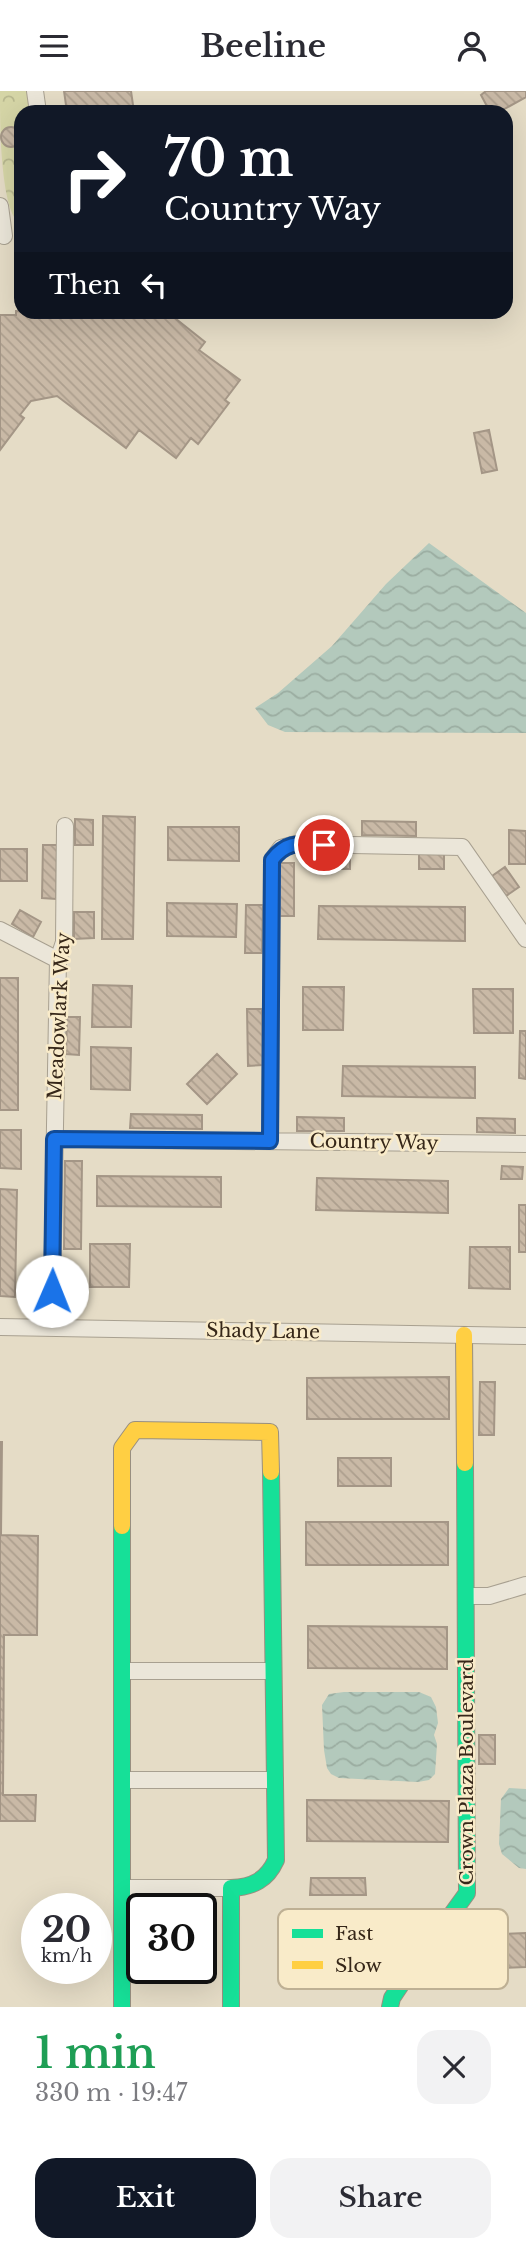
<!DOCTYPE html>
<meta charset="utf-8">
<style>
:root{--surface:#fff;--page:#f2f2f3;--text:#2b2b33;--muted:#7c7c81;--accent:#111827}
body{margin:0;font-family:"Libre Baskerville",serif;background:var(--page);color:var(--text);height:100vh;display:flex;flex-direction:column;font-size:26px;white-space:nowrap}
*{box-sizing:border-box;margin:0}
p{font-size:23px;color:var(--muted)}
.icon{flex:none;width:38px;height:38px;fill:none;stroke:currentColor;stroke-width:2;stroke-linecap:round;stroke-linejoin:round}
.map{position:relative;height:1916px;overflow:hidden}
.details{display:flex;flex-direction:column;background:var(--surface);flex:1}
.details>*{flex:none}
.banner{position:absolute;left:14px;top:14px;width:499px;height:214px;border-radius:21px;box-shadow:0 7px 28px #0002;background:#111827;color:#fff;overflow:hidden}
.speed{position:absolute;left:21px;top:1802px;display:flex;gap:14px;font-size:35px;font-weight:700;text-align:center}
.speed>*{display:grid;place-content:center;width:91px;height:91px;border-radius:50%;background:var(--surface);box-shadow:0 7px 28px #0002;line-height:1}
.speed small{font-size:18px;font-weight:400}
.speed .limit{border:4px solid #111;border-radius:10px;background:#fff;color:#111}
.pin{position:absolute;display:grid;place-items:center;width:60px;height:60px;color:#fff;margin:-30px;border:4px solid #fff;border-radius:50%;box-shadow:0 2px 7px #0007}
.me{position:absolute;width:77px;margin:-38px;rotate:1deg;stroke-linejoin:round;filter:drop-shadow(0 0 5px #0008)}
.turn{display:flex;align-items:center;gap:24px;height:147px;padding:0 35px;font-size:32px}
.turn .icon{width:91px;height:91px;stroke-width:2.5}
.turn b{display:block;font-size:49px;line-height:60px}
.then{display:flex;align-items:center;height:66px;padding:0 35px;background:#0003;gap:14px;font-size:26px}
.round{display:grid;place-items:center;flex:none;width:74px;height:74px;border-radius:21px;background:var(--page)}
.headline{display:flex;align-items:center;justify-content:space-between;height:119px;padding:0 35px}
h1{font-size:42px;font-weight:600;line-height:52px;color:#1e9e55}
.button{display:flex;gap:14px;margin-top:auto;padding:14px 35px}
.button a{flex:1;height:80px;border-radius:21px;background:var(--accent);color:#fff;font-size:28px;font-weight:600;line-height:80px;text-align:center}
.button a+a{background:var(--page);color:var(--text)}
header{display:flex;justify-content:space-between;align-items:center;height:91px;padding:0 35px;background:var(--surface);font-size:32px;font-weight:600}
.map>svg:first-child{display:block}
.park{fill:url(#park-crowns)}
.water{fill:url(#water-waves)}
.building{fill:url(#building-back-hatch);stroke:#a49686;stroke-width:2}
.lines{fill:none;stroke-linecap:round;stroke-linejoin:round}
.street-casing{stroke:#a8a090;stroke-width:18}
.fast-casing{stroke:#988f80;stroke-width:18}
.slow-casing{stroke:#988f80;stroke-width:18}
.street{stroke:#ebe6d9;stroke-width:16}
.fast{stroke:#16e098;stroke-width:16}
.slow{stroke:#ffcf43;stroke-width:16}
.route-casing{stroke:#114b97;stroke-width:18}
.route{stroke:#1a73e8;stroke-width:12}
.labels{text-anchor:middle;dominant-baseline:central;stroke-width:5;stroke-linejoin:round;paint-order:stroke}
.street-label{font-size:19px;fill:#362719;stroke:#f9ebc9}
.key{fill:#f9ebc9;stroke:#beb094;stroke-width:2}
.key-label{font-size:19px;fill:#362719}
</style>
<header><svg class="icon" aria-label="menu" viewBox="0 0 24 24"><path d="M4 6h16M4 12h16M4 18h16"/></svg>Beeline<svg class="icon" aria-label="person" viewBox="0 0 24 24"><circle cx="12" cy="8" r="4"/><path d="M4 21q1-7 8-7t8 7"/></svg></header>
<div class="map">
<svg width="526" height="1916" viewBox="0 0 526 1916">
<defs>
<pattern id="park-crowns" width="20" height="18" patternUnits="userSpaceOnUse" patternTransform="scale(1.75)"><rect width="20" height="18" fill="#d5d5a6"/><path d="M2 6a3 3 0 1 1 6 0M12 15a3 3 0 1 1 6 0" fill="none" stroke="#b7b78e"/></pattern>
<pattern id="water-waves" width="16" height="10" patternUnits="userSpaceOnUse" patternTransform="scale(1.75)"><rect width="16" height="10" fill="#b3c9bc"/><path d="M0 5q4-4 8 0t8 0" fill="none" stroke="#9bada1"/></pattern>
<pattern id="building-back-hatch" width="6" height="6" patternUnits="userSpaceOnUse" patternTransform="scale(1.75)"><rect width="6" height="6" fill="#c9b9a6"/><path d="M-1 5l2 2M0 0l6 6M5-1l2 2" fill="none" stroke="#ad9f8e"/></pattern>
</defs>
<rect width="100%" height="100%" fill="#e5dcc6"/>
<!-- park -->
<path class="park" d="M 0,0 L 28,0 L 31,21 L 21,21 L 21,130 L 18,131 C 0,114 0,29 0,0 Z"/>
<!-- water -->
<path class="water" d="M 429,452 L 526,522 L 526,642 L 285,641 L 268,634 L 255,617 L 278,602 L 332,555 L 386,493 Z
M 344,1601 L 419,1601 L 431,1606 L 436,1616 L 438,1632 L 434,1644 L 437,1653 L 435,1683 L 429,1689 L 418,1691 L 339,1687 L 331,1683 L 327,1677 L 324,1659 L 322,1614 L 329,1603 Z
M 509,1697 L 526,1698 L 526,1778 L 519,1777 L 502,1763 L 499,1753 L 501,1708 Z"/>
<!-- building -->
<path class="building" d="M 64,0 L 131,0 L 134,21 L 67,21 Z
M 486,0 L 526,0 L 526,6 L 499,21 L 490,21 L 481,4 Z
M1 46a10 10 0 1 1 20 0a10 10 0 1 1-20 0Z
M 16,220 L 33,222 L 166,220 L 205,251 L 199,259 L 240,289 L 225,309 L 229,312 L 198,353 L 191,347 L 176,367 L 139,339 L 126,357 L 57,305 L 31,310 L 20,324 L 24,327 L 0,359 L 0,224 L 16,224 Z
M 489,339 L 497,379 L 482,382 L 474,342 Z
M 103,725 L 135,726 L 133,848 L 102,848 Z
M 75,728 L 93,729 L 93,754 L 75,754 Z
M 362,730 L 416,731 L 416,745 L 362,744 Z
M 168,736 L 239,736 L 239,770 L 168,769 Z
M 509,739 L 526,740 L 526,773 L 509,773 Z
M 43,754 L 57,754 L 56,808 L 42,807 Z
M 0,758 L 27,758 L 27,790 L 0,790 Z
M 419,760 L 444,761 L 444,778 L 419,778 Z
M 312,761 L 350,761 L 350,778 L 312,778 Z
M 280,772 L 294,772 L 294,825 L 280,825 Z
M 505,776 L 519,796 L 506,805 L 492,785 Z
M 167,812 L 237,813 L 236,846 L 167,845 Z
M 246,814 L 263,814 L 262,862 L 245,862 Z
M 319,815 L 465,816 L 465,850 L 318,848 Z
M 20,819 L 41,831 L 33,846 L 12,833 Z
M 74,821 L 94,821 L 94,847 L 74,848 Z
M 0,887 L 18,887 L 18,1019 L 0,1019 Z
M 93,894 L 132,895 L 131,936 L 92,936 Z
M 303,896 L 344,896 L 343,939 L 303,939 Z
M 473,898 L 513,898 L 513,942 L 474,942 Z
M 247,918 L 262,918 L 263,974 L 248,975 Z
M 67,926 L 80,926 L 79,964 L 66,963 Z
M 520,940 L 526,940 L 526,988 L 519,987 Z
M 91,956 L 131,957 L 130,999 L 91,998 Z
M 217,963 L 237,983 L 207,1013 L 187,993 Z
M 343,975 L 475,976 L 475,1007 L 342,1005 Z
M 131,1023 L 202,1024 L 202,1038 L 130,1037 Z
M 297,1026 L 344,1027 L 344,1040 L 297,1040 Z
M 477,1027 L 515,1028 L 515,1042 L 477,1041 Z
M 0,1039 L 21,1039 L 21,1078 L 0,1077 Z
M 65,1070 L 82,1070 L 81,1158 L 64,1158 Z
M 502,1075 L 523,1076 L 522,1088 L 501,1088 Z
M 97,1085 L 221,1086 L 221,1116 L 97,1115 Z
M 317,1087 L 448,1090 L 448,1122 L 316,1119 Z
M 0,1098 L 17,1099 L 15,1206 L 0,1205 Z
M 519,1114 L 526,1114 L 526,1161 L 519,1161 Z
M 90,1153 L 130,1153 L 129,1196 L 90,1196 Z
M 470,1156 L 510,1156 L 510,1198 L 469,1197 Z
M 449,1286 L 449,1328 L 307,1328 L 307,1287 Z
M 480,1291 L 495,1291 L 494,1344 L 479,1344 Z
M 0,1351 L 2,1351 L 1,1444 L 38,1445 L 37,1544 L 4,1544 L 3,1704 L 36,1704 L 35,1730 L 0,1730 Z
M 338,1367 L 391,1367 L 391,1395 L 338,1395 Z
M 306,1431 L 448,1431 L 448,1474 L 306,1474 Z
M 308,1535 L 447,1536 L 447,1578 L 308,1577 Z
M 479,1644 L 495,1644 L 495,1673 L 479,1673 Z
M 307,1709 L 449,1710 L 448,1751 L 307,1750 Z
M 311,1787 L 365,1787 L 366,1804 L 310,1804 Z
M 526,1842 L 526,1876 L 504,1877 L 504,1871 L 496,1871 L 495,1846 L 504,1846 L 504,1843 Z"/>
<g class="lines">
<defs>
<path id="street" d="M 35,0 L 38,21
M 0,115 L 4,145
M 0,839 L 58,869
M 54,1048 L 526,1053
M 270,1050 L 272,769 L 281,757 L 296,753 L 462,756 L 526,848
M 52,1200 L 58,869 L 64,851 L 65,735
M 0,1236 L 526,1245
M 466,1505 L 489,1505 L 526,1494
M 122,1580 L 273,1580
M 122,1689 L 275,1689
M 122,1797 L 231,1797"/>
<path id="fast" d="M 122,1435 L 122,1916
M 231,1916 L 231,1797 C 253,1796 267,1789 276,1769 L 271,1381
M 390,1916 L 392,1907 L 400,1895 L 467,1802 L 465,1372"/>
<path id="slow" d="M 464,1244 L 465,1372
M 122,1435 L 122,1357 L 135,1339 L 270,1341 L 271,1381"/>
</defs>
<!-- street casing -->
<use href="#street" class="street-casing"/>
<!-- fast casing -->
<use href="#fast" class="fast-casing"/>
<!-- slow casing -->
<use href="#slow" class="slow-casing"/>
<!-- street -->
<use href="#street" class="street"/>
<!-- fast -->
<use href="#fast" class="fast"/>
<!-- slow -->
<use href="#slow" class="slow"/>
</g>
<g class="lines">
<defs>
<path id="route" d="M 52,1200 L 54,1048 L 270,1050 L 272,769 C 287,749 301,753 324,754"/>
</defs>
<!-- route casing -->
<use href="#route" class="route-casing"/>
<!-- route -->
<use href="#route" class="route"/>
</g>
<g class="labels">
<!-- street labels -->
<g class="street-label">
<text transform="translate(59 925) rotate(-87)">Meadowlark Way</text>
<text transform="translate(374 1051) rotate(1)">Country Way</text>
<text transform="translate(263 1240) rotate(1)">Shady Lane</text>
<text transform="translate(466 1681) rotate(-90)">Crown Plaza Boulevard</text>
</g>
</g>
<!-- legend -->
<rect x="278" y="1818" width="230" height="80" rx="10" class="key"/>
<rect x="292" y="1838" width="31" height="9" fill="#16e098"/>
<rect x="292" y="1870" width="31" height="8" fill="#ffcf43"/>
<g class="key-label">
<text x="335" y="1849">Fast</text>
<text x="335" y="1881">Slow</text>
</g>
</svg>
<div class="speed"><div>20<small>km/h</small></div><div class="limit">30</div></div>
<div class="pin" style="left:324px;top:754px;background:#d93025"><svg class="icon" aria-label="arrive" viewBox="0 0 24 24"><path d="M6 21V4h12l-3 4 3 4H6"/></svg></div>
<svg class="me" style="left:52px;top:1200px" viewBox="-20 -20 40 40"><circle r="19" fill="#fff"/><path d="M0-13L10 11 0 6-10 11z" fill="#1a73e8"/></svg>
<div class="banner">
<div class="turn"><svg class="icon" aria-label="right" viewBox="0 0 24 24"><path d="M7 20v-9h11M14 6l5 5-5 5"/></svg><div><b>70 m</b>Country Way</div></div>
<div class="then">Then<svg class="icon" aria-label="left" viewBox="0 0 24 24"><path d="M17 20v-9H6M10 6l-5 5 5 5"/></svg></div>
</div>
</div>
<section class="details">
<div class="headline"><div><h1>1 min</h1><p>330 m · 19:47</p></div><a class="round"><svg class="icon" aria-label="close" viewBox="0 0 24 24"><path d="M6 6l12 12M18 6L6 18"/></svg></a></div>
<div class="button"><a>Exit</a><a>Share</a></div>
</section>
